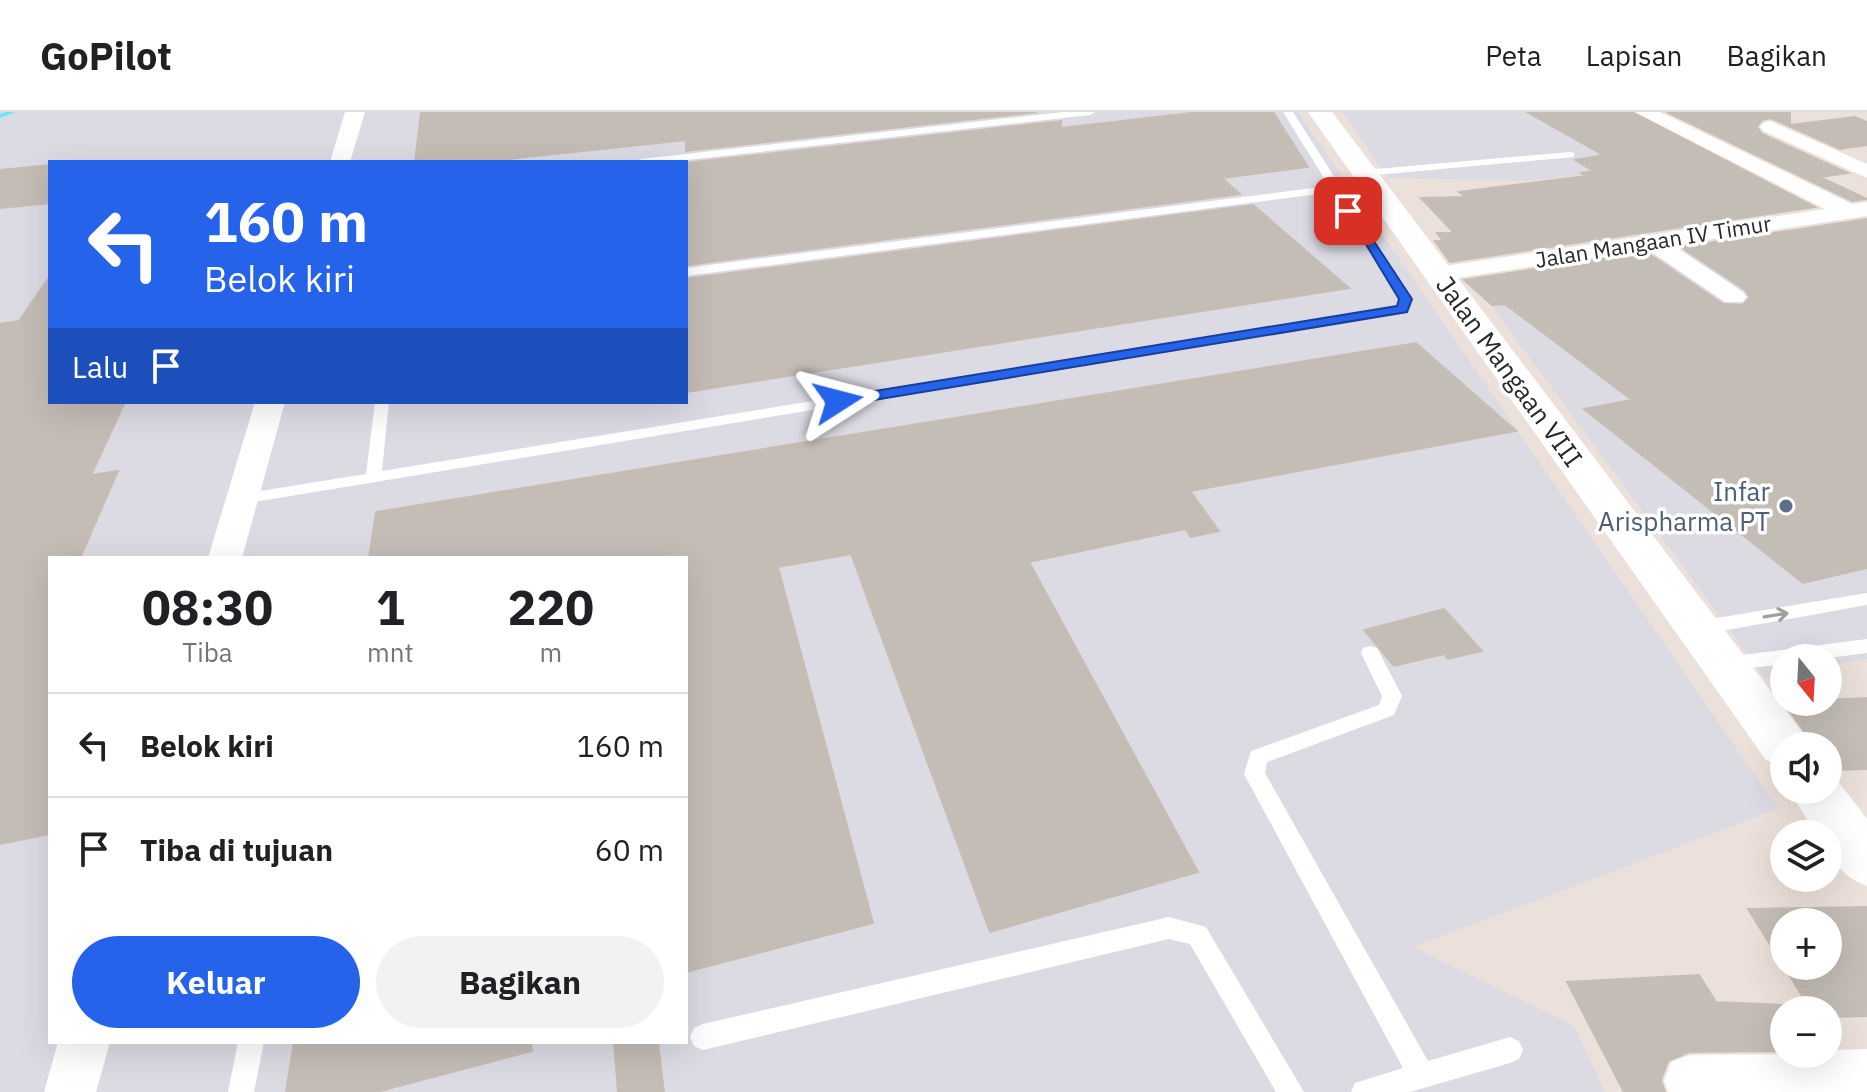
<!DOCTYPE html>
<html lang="id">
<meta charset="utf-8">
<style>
:root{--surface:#fff;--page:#f2f2f2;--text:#202124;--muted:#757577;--line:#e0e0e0;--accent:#2563eb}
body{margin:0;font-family:"IBM Plex Sans",sans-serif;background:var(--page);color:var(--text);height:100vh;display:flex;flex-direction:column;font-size:30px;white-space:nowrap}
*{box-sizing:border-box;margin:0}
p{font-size:26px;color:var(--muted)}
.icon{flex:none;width:44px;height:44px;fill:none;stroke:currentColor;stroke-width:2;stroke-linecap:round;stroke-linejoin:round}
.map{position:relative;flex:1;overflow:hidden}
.side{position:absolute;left:48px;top:444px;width:640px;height:488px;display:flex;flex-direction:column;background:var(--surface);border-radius:0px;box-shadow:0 8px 32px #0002}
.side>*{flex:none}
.hud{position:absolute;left:48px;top:48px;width:640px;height:244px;border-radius:0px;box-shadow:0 8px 32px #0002;background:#2563eb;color:#fff;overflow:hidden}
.needle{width:52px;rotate:162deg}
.tools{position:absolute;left:1770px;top:532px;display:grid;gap:16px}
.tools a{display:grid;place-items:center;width:72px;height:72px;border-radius:50%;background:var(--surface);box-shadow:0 8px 32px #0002;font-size:40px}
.pin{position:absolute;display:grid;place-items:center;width:68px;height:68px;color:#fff;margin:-34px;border-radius:16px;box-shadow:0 4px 12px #0006}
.me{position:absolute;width:88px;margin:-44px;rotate:81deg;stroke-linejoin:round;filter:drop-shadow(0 0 6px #0008)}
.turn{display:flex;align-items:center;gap:28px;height:168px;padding:0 24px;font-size:36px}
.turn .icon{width:104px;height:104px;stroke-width:2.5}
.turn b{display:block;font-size:56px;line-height:68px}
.then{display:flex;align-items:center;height:76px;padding:0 24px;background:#0003;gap:16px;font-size:30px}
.eta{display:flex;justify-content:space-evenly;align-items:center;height:136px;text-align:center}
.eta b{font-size:48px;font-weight:800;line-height:56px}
.button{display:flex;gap:16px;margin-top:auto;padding:16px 24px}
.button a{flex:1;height:92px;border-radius:48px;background:var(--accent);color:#fff;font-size:32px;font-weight:800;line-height:92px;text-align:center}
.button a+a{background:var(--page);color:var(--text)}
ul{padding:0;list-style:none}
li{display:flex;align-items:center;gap:24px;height:104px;padding:0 24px;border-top:2px solid var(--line)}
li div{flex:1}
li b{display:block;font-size:30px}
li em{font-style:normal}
header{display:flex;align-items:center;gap:48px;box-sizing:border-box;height:112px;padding:0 40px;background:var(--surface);border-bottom:2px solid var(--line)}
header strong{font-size:38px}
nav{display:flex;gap:44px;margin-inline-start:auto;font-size:28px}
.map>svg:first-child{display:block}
.industrial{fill:#dcdbe4;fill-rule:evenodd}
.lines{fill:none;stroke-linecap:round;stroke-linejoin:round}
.stream{fill:#68e8f3;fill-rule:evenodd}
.building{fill:#c4bdb6;stroke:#c7bdb4;stroke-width:2;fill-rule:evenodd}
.service{fill:#fff;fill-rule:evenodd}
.minor{fill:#fff;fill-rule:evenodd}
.tertiary{fill:#fff;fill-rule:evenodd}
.oneway{stroke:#9f9f9f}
.route{fill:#2563eb;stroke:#184099;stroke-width:2}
.service-dot{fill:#5c6f8a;stroke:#fff;stroke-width:3}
.labels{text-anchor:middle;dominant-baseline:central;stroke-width:7;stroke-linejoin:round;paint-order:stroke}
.far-street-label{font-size:22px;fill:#292929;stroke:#fff}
.street-label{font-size:26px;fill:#292929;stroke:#fff}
.service-label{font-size:26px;fill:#4e5e75;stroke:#fff;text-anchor:end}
</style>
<header>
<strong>GoPilot</strong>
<nav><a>Peta</a><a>Lapisan</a><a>Bagikan</a></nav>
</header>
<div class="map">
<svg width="1867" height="980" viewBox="0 0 1867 980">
<rect width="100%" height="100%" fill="#ece1da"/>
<!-- industrial -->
<path class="industrial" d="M 0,0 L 1298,0 L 1778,697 L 1413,835 L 1574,914 L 1605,980 L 0,980 ZM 50,50 L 686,50 L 686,290 L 50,290 ZM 50,446 L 686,446 L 686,930 L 50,930 Z
M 1343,0 L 1602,0 L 1615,59 L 1526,69 L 1388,66 Z
M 1867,112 L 1867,547 L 1828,554 L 1828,546 L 1784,546 L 1784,562 L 1765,566 L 1474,170 Z"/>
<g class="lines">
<!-- stream -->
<path class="stream" d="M 7,0 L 16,0 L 0,6 L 0,2 Z"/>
</g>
<!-- building -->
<path class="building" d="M 421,0 L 1037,0 L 686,39 L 686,28 L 480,50 L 415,50 Z
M 1200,0 L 1273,0 L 1308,55 L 1222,66 L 1240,82 L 686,153 L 686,51 L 1061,9 L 1061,16 Z
M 1527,0 L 1632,0 L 1815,95 L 1450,150 L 1435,129 L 1443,129 L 1437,121 L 1454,121 L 1421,86 L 1465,85 L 1459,80 L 1586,64 L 1581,61 L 1593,59 L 1575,48 L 1603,43 Z
M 1667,0 L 1790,0 L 1790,13 L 1855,5 L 1867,10 L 1867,33 L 1840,37 L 1771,6 L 1762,8 L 1757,15 L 1762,22 L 1848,61 L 1820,65 L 1867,87 L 1852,89 Z
M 50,53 L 50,91 L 0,96 L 0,58 Z
M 1253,93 L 1349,176 L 686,280 L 686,167 Z
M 1867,107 L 1867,456 L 1803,471 L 1584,297 L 1632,288 L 1505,192 L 1492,193 L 1464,168 L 1646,140 L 1723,192 L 1743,193 L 1750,185 L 1745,178 L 1681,135 Z
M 50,164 L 50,290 L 125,290 L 91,363 L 118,359 L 80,446 L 50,446 L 50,722 L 0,732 L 0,212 L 19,209 Z
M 1416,231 L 1516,319 L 1190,379 L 1219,419 L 1191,425 L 1185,417 L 1029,450 L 1198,760 L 990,820 L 851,442 L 778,455 L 873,811 L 686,860 L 686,446 L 369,446 L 376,400 Z
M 1444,497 L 1482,539 L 1448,547 L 1444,542 L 1394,554 L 1364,518 Z
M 1867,586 L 1867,657 L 1834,658 L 1828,650 L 1828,634 L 1815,634 L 1783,590 Z
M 1867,795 L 1867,904 L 1828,905 L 1828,898 L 1811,898 L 1748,797 ZM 1784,810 L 1828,810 L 1828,854 L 1784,854 Z
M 1699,863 L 1716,890 L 1784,893 L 1784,939 L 1689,940 L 1668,949 L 1661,968 L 1665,980 L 1624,980 L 1567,870 Z
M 294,930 L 531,930 L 532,939 L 376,980 L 286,980 Z
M 614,930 L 658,930 L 664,980 L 618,980 Z"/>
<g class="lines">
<!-- service -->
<path class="service" d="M 1064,0 L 1095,0 L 1090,3 L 669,50 L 636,50 L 641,47 Z
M 1283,0 L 1293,0 L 1412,187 L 1407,200 L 242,392 L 234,387 L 242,382 L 366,362 L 375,290 L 389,290 L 382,359 L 1397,194 L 1400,187 L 1333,80 L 686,164 L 686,156 L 1329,74 Z
M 1570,40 L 1574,41 L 1574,45 L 1365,64 L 1360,61 L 1365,58 Z
M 1867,481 L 1867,493 L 1699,523 L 1690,516 L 1699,509 Z
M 1867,527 L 1867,541 L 1828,546 L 1784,546 L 1784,552 L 1727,559 L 1720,557 L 1717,552 L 1720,547 L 1727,545 Z
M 1370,534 L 1377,536 L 1402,584 L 1394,603 L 1267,650 L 1265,661 L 1428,949 L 1510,925 L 1519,929 L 1523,938 L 1519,947 L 1510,951 L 1410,980 L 1351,980 L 1355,971 L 1403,956 L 1244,662 L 1251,639 L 1379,593 L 1382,584 L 1361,541 L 1363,536 Z
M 1169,805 L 1206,815 L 1304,980 L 1276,980 L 1190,832 L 1169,827 L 703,938 L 694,934 L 690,925 L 694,916 L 703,912 Z
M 238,930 L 264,930 L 254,980 L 228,980 Z"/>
<!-- minor -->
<path class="minor" d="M 345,0 L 365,0 L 350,50 L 330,50 Z
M 1635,0 L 1660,0 L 1852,92 L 1867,90 L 1867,104 L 1673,133 L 1743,180 L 1747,185 L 1743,190 L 1725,190 L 1647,137 L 1438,169 L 1429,167 L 1426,162 L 1438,155 L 1825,97 Z
M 1770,9 L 1867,52 L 1867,66 L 1763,19 L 1760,15 L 1763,11 Z
M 255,290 L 285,290 L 242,446 L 208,446 Z
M 58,930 L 110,930 L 96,980 L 44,980 Z
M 1867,937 L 1867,980 L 1668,980 L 1664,969 L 1671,950 L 1690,943 L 1828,942 L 1828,938 Z"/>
<!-- tertiary -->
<path class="tertiary" d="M 1308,0 L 1332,0 L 1802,620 L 1809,634 L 1784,634 L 1784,654 L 1766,648 Z
M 1828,661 L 1833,663 L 1867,707 L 1867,774 C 1843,765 1828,748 1828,722 L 1816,722 L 1789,678 L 1828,678 Z"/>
</g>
<!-- one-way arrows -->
<defs><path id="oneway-shaft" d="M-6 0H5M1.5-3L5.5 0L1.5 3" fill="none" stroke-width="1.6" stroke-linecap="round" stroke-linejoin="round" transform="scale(2)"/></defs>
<use class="oneway" href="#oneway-shaft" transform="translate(1776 503) rotate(-9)"/>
<!-- route -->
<path class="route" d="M 1344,96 L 1352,96 L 1412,187 L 1407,200 L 838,294 L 831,289 L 838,285 L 1397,194 L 1399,187 Z"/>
<!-- markers -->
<circle class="service-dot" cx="1786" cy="394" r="8"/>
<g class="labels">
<!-- far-street labels -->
<g class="far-street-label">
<text transform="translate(1653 129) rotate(-9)">Jalan Mangaan IV Timur</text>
</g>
<!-- street labels -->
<g class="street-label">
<text transform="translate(1510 259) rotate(54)">Jalan Mangaan VIII</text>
</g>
<!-- service labels -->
<g class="service-label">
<text x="1770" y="379">Infar<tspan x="1770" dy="30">Arispharma PT</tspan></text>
</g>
</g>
</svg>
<div class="tools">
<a><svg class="needle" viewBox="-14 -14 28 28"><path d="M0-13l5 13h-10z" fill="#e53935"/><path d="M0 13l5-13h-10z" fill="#757577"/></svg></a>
<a><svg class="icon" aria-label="sound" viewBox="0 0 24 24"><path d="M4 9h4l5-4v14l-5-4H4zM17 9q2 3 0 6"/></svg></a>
<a><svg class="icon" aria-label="layers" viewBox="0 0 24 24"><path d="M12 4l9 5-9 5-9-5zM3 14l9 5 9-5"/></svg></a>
<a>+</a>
<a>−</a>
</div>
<div class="pin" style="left:1348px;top:99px;background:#d93025"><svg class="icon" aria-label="arrive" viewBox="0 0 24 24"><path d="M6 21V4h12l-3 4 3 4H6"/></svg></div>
<svg class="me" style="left:838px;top:289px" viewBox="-20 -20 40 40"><path d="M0-17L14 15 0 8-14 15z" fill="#2563eb" stroke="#fff" stroke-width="4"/></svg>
<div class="hud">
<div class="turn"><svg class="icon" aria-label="left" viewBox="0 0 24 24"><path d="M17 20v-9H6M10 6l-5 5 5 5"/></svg><div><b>160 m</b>Belok kiri</div></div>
<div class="then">Lalu<svg class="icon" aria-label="arrive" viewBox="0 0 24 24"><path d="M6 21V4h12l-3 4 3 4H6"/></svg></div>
</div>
<section class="side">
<div class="eta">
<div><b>08:30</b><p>Tiba</p></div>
<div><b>1</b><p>mnt</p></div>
<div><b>220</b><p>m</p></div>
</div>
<ul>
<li><svg class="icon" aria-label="left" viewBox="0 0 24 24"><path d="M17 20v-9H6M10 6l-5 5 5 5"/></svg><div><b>Belok kiri</b></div><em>160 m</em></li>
<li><svg class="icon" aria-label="arrive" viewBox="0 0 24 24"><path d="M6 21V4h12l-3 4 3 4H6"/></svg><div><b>Tiba di tujuan</b></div><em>60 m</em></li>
</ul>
<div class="button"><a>Keluar</a><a>Bagikan</a></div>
</section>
</div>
